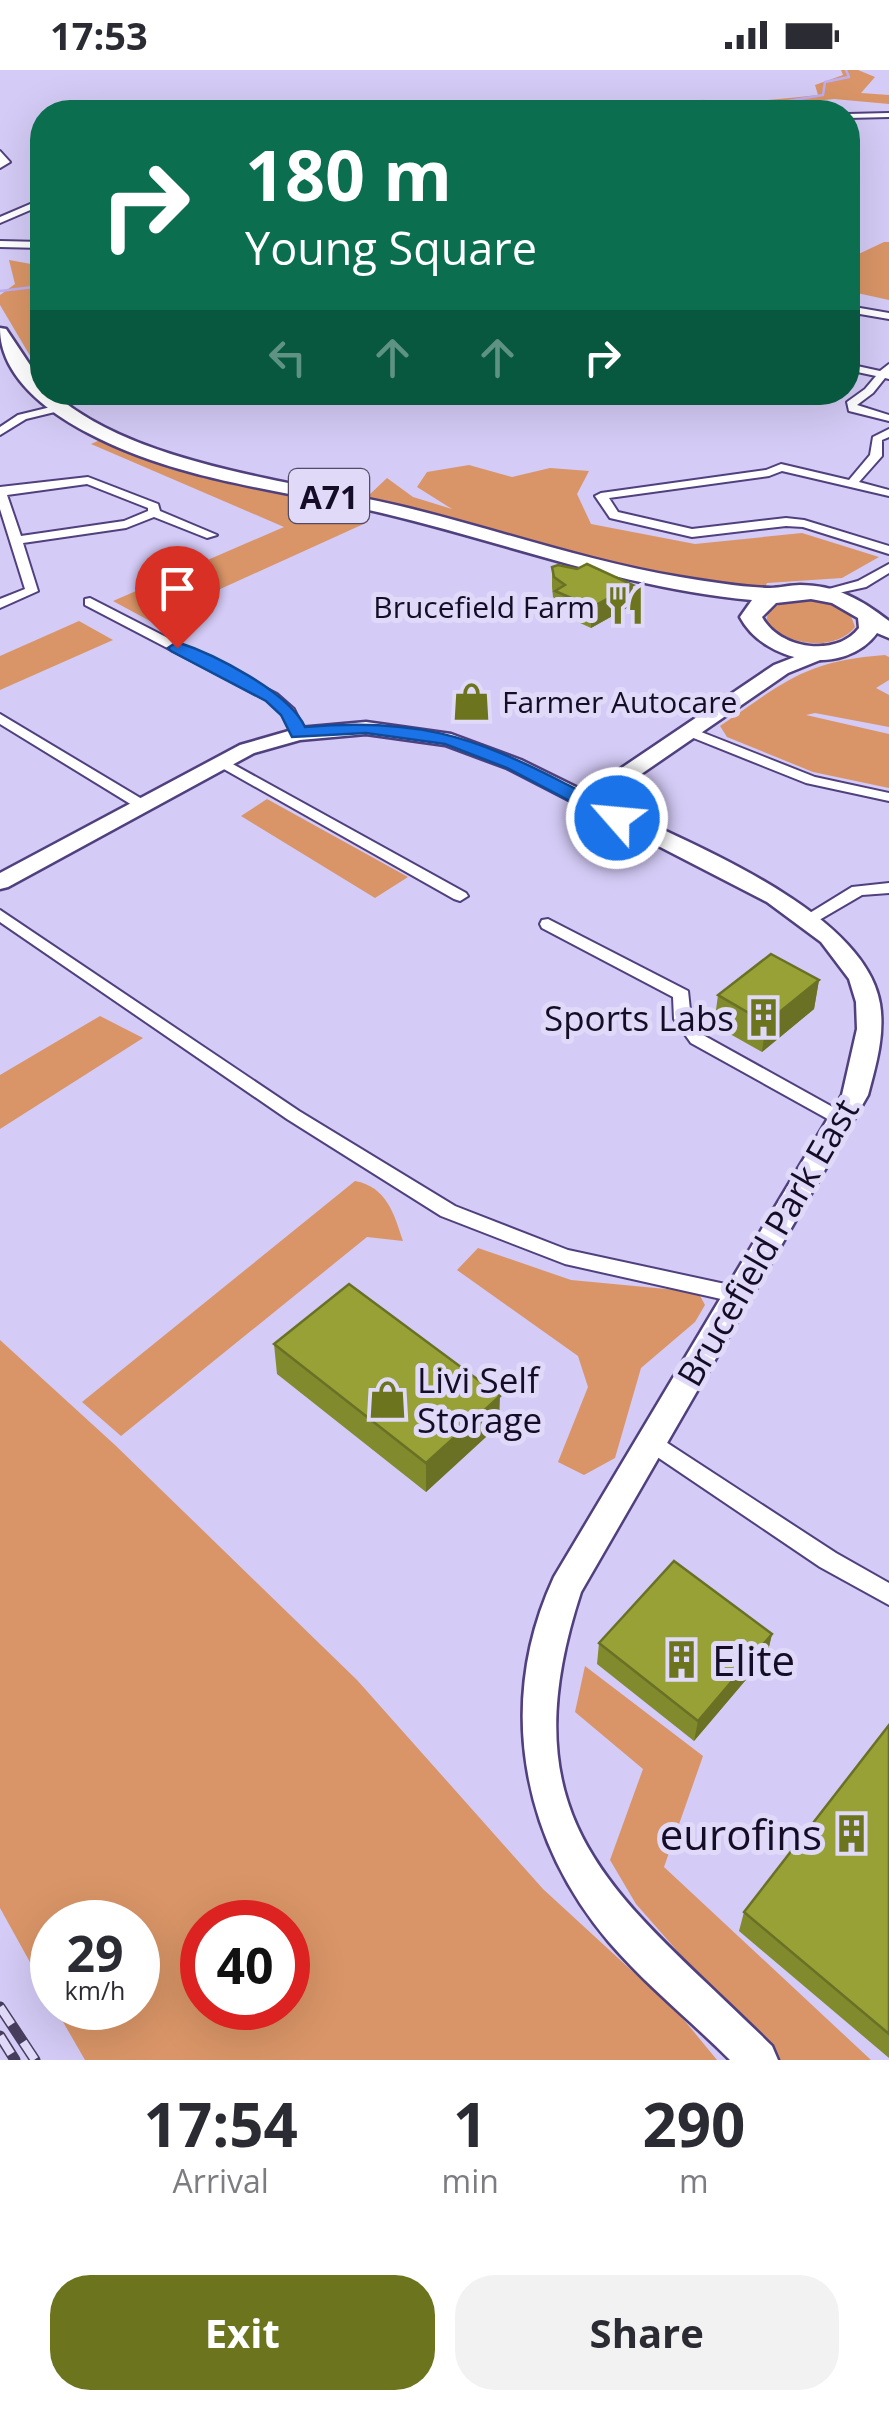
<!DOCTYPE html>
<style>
:root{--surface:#fff;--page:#f2f2f3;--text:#2b2b33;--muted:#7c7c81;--accent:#6c741d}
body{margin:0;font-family:"Open Sans",sans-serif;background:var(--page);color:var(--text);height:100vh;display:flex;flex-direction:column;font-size:38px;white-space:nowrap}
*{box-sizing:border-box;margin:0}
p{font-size:32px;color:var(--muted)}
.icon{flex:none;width:55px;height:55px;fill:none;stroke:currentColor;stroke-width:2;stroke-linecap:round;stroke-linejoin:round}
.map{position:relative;height:1990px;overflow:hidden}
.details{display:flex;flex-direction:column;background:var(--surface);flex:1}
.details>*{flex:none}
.guide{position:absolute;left:30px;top:30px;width:830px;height:305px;border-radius:40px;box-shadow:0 10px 40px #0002;background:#0b6e4f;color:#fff;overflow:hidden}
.speed{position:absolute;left:30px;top:1830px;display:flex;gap:20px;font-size:50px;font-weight:700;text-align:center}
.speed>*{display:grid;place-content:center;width:130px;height:130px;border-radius:50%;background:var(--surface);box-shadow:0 10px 40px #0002;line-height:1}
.speed small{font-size:25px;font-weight:400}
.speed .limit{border:15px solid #d22;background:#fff;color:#111}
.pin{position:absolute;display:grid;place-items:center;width:85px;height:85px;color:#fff;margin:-102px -42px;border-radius:50% 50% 50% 0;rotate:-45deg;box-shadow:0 0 10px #0007}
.pin .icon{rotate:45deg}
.me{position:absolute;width:110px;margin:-55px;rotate:297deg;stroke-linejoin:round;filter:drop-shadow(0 0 8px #0008)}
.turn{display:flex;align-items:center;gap:35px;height:210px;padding:0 50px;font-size:45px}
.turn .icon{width:130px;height:130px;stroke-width:2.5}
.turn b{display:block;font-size:70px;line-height:85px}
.lanes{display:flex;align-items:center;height:95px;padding:0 50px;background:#0003;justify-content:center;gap:50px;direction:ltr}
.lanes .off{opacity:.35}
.eta{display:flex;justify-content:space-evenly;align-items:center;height:170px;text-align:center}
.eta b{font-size:60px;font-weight:700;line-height:70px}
.cta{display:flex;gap:20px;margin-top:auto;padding:20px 50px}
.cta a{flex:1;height:115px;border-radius:40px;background:var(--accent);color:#fff;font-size:40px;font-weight:700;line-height:115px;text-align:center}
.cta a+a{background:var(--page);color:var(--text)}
.status{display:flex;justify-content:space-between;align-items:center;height:70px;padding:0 50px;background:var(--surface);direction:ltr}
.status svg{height:28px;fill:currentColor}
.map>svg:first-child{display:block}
.green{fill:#d99567;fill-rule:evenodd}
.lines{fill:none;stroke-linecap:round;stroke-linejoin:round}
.stream{stroke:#bdadf2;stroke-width:2.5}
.street-casing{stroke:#51407e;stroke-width:4}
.secondary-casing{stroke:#51407e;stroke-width:5}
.primary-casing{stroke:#51407e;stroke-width:5}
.street{fill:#fff;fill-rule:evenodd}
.secondary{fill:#fff;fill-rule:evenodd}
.primary{fill:#fff;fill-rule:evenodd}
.rail-casing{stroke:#473e5d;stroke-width:11}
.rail{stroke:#e0daf8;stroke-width:8;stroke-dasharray:21;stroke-linecap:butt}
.wall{fill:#828a2e}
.shaded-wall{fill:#6a7125}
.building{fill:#97a135;stroke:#6a7125;stroke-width:2.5}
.route{fill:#1a73e8;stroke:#114b97;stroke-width:2.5}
.labels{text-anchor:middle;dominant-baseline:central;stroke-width:10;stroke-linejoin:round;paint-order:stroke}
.far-poi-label{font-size:30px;fill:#150d27;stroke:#e0daf8;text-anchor:end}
.shield{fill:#e0daf8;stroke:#524a66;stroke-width:2.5}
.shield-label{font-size:32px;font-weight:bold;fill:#150d27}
.poi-label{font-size:35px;fill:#150d27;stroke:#e0daf8;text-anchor:end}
.street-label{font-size:35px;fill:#150d27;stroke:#e0daf8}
.near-poi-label{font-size:42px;fill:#150d27;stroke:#e0daf8;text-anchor:start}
</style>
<div class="status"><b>17:53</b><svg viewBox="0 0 49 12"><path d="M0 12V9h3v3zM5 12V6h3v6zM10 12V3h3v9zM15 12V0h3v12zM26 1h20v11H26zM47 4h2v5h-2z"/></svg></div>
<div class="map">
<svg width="889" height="1990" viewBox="0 0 889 1990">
<rect width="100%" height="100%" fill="#d4cbf6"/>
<!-- green -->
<path class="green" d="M 841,0 L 858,0 L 875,7 L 861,23 L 889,25 L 889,34 L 834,29 L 751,38 L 703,36 L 612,42 L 535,42 C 600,26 665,31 731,31 C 760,32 789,28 818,25 L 815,15 L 843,5 Z
M 884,172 L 889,172 L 889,230 L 848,221 L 848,189 Z
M 9,190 L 42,196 L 42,228 L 32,231 L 42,255 L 42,306 L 0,235 L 0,225 L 15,214 Z
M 100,370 L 200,406 L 349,438 L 368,452 L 150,551 L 113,531 L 284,457 L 91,374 Z
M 469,395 L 512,407 L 550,398 L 589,401 L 577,424 L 591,454 L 695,474 L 802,463 L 879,487 L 842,508 L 767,513 L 763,521 L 659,506 L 367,427 L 387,408 L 413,427 L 452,439 L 417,417 L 427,402 Z
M 802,528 L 830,532 L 850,543 L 855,557 C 835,583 785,575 766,552 L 769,538 Z
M 79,551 L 113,570 L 0,620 L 0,586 Z
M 885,585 L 889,587 L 889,610 L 876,618 L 889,625 L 889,657 L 815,643 L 806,645 L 889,664 L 889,718 L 813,702 L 727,667 L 720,656 C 785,612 804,591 885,585 Z
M 267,729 L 408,807 L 375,828 L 241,746 Z
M 100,946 L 143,968 L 0,1059 L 0,1005 Z
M 355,1111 C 387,1117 394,1144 403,1171 L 367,1167 L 121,1366 L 82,1332 Z
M 478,1178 L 571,1210 L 698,1222 L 705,1235 L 695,1252 L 641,1298 L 615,1388 L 584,1405 L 558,1392 L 588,1317 L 578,1286 L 457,1200 Z
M 0,1270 L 115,1375 L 357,1610 L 543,1819 L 680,1945 L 717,1990 L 85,1990 L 55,1938 L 138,1938 L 138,1852 L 52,1852 L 52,1932 L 0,1838 ZM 202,1852 L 288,1852 L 288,1938 L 202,1938 Z
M 585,1596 L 703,1686 L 664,1797 L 871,1990 L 773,1990 L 636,1834 L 610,1790 L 643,1699 L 575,1642 Z"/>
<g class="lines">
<!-- stream -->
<path class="stream" d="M 591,42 L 703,31 L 759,36 L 823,25 L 825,12 L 849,7 L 846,0
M 0,221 L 42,216"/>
<defs>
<path id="street" d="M 889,43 L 889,47 L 848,48 L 848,44 Z
M 0,81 L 10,92 L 0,98 Z
M 42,129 L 42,135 L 0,153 L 0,147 Z
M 0,171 L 42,172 L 42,178 L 0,177 Z
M 860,238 L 889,243 L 889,249 L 860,244 L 848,246 L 848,240 Z
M 848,294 L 880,301 L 889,294 L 889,309 L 885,308 L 873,323 L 857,335 L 889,345 L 889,351 L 849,341 L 847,332 L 865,319 L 876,306 L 848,300 Z
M 59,335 L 64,338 L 63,340 L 26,349 L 0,365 L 0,357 L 18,345 Z
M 889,359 L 889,367 L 882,370 L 882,386 L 859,412 L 889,420 L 889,426 L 782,401 L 769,406 L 609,428 L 618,442 L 692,459 L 786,448 L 804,450 L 889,476 L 889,484 L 803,457 L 786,456 L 692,467 L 610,448 L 595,426 L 601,423 L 766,400 L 781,394 L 849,410 L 870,385 L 873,367 Z
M 88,407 L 158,434 L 160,441 L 217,465 L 207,468 L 154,447 L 126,458 L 23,473 L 38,521 L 0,538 L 0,529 L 25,519 L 0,439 L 0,417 ZM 87,414 L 148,438 L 148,441 L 124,451 L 21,466 L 7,425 Z
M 889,494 L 889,503 L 866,517 L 820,527 L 814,523 L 858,511 Z
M 90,528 L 277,624 L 294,639 L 306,664 L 299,668 L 294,667 L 283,644 L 267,630 L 85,535 L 85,529 Z
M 0,644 L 147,732 L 149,735 L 142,739 L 137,738 L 0,654 Z
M 691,658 L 815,707 L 889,723 L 889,731 L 806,713 L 686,665 L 684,662 Z
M 220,687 L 466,823 L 468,826 L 460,831 L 454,829 L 215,694 L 213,691 Z
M 889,813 L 889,823 L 862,825 L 814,853 L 802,853 L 800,849 L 852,817 Z
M 0,840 L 299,1041 L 455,1136 L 568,1180 L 739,1217 L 746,1220 L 749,1225 L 746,1230 L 739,1233 L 565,1194 L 441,1146 L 287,1049 L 0,852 Z
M 548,849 L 688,921 L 691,949 L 703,965 L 847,1045 L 850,1049 L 847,1053 L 835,1053 L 691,973 L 674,949 L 673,927 L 542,858 L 540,854 L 542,850 Z
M 652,1363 L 836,1483 L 889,1513 L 889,1535 L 820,1497 L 644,1378 L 641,1372 L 644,1366 Z"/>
<path id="secondary" d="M 823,576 L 832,582 L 830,586 L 788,603 L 602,731 C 680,770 865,839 880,934 C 885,965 876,995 868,1025 L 581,1522 C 503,1760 621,1826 772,1976 L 778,1990 L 730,1990 C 690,1950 646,1915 609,1872 C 521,1768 496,1632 554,1507 L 842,1025 L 857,959 L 856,932 L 849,909 L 821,872 L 767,832 L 507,698 L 445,675 L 366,664 L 300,670 L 254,683 L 8,817 L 0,819 L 0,803 L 240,675 L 299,658 L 366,652 L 451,664 L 521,690 L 586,722 L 774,595 Z"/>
<path id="primary" d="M 0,258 L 6,259 L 42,313 L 42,322 L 52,322 C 136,398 307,412 416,440 C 504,462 590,492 680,507 C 710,512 740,517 770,518 C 780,518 790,515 800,515 C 836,515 862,530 889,551 L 889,568 L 877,563 C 844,608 764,593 740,547 L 752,530 C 625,519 505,472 382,443 C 284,420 178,411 88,363 C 48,342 0,307 0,258 ZM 811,529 L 832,533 L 858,548 L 859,558 C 836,588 779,579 762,547 L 776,533 Z"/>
</defs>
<!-- street casing -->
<use href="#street" class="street-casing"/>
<!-- secondary casing -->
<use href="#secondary" class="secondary-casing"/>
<!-- primary casing -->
<use href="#primary" class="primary-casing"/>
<!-- street -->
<use href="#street" class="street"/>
<!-- secondary -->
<use href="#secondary" class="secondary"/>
<!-- primary -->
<use href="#primary" class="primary"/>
<defs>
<path id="rail" d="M 0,1937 L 35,1990
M 0,1966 L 15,1990"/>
</defs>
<!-- rail casing -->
<use href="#rail" class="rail-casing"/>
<!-- rail -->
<use href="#rail" class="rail"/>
</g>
<!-- wall -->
<path class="wall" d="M 552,497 L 632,535 L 591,558 L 554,541 L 555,529 L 553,527 L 552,517 Z
M 819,910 L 814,939 L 762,982 L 714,955 L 718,925 Z
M 274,1274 L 499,1355 L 426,1422 L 277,1304 Z
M 772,1564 L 767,1585 L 694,1671 L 597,1594 L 599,1573 Z
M 889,1655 L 889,1988 L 739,1861 L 744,1842 Z"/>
<!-- shaded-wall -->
<path class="shaded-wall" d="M 633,515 L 632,535 L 591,558 L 592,537 Z
M 819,910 L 814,939 L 762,982 L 766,953 Z
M 500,1326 L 499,1355 L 426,1422 L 426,1393 Z
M 772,1564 L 767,1585 L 694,1671 L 698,1651 Z"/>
<!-- building -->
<path class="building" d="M 587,494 L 633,515 L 592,537 L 555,521 L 565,515 L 554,507 L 552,497 L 558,495 L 577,499 Z
M 771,884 L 819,910 L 766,953 L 718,925 Z
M 349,1214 L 500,1326 L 426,1393 L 274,1274 Z
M 674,1491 L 772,1564 L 698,1651 L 599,1573 Z
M 889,1655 L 889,1964 L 744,1842 Z"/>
<!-- route -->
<path class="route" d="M 177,572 C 214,584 289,622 305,657 C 414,648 470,664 566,714 C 585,724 612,733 626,748 L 624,752 L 610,752 L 507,698 L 445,674 L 366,663 L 292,667 L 281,645 L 266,631 L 171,581 L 168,578 Z"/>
<!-- icons -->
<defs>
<symbol id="restaurant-bare" viewBox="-9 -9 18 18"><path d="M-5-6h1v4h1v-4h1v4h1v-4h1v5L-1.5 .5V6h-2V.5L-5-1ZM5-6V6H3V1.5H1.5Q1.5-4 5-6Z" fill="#6c741d" stroke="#e0daf8" stroke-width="2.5" paint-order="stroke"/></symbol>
<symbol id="shop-bare" viewBox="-9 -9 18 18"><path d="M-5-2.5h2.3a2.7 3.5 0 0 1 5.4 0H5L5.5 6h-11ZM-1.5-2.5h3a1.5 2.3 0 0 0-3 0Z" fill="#6c741d" stroke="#e0daf8" stroke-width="2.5" paint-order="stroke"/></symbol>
<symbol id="building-bare" viewBox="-9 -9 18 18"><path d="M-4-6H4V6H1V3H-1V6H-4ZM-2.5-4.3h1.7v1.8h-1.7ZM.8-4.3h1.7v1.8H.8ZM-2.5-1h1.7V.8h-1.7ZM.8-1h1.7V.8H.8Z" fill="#6c741d" stroke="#e0daf8" stroke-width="2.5" paint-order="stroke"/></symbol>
</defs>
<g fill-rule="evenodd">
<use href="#restaurant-bare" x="598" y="508" width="55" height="55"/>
<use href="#shop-bare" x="444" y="604" width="55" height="55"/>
<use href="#building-bare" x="736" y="920" width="55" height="55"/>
<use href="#shop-bare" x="360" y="1302" width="55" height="55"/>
<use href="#building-bare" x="654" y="1562" width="55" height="55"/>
<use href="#building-bare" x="824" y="1736" width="55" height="55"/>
</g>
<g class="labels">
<!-- far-poi labels -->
<g class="far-poi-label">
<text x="595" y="536">Brucefield Farm</text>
<text x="502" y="631" text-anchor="start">Farmer Autocare</text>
</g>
<!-- shield labels -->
<rect class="shield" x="289" y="399" width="80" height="54" rx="8"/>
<g class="shield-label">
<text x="329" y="426">A71</text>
</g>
<!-- poi labels -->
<g class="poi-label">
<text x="734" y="947">Sports Labs</text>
<text x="417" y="1309" text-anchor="start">Livi Self<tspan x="417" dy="40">Storage</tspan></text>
</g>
<!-- street labels -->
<g class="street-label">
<text transform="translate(767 1172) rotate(-60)">Brucefield Park East</text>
</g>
<!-- near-poi labels -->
<g class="near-poi-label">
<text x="712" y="1589">Elite</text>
<text x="822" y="1763" text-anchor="end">eurofins</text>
</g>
</g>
</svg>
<div class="speed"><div>29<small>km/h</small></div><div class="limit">40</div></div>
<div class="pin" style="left:177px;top:578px;background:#d93025"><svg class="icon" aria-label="arrive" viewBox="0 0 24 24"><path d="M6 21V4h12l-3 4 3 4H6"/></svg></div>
<svg class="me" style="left:617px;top:748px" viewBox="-20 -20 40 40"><circle r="17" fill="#1a73e8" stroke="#fff" stroke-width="3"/><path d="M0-11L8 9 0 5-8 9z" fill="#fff"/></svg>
<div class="guide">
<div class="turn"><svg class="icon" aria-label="right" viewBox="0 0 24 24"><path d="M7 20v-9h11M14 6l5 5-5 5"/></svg><div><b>180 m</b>Young Square</div></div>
<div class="lanes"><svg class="icon off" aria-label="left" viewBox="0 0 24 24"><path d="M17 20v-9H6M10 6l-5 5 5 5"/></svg><svg class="icon off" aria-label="ahead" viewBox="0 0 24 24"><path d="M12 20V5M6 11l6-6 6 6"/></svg><svg class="icon off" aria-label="ahead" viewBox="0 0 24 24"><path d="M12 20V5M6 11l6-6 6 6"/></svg><svg class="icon" aria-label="right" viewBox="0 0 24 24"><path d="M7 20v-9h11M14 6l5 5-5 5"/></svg></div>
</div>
</div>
<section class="details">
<div class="eta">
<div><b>17:54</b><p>Arrival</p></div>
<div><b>1</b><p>min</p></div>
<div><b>290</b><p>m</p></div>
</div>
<div class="cta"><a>Exit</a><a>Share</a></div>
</section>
